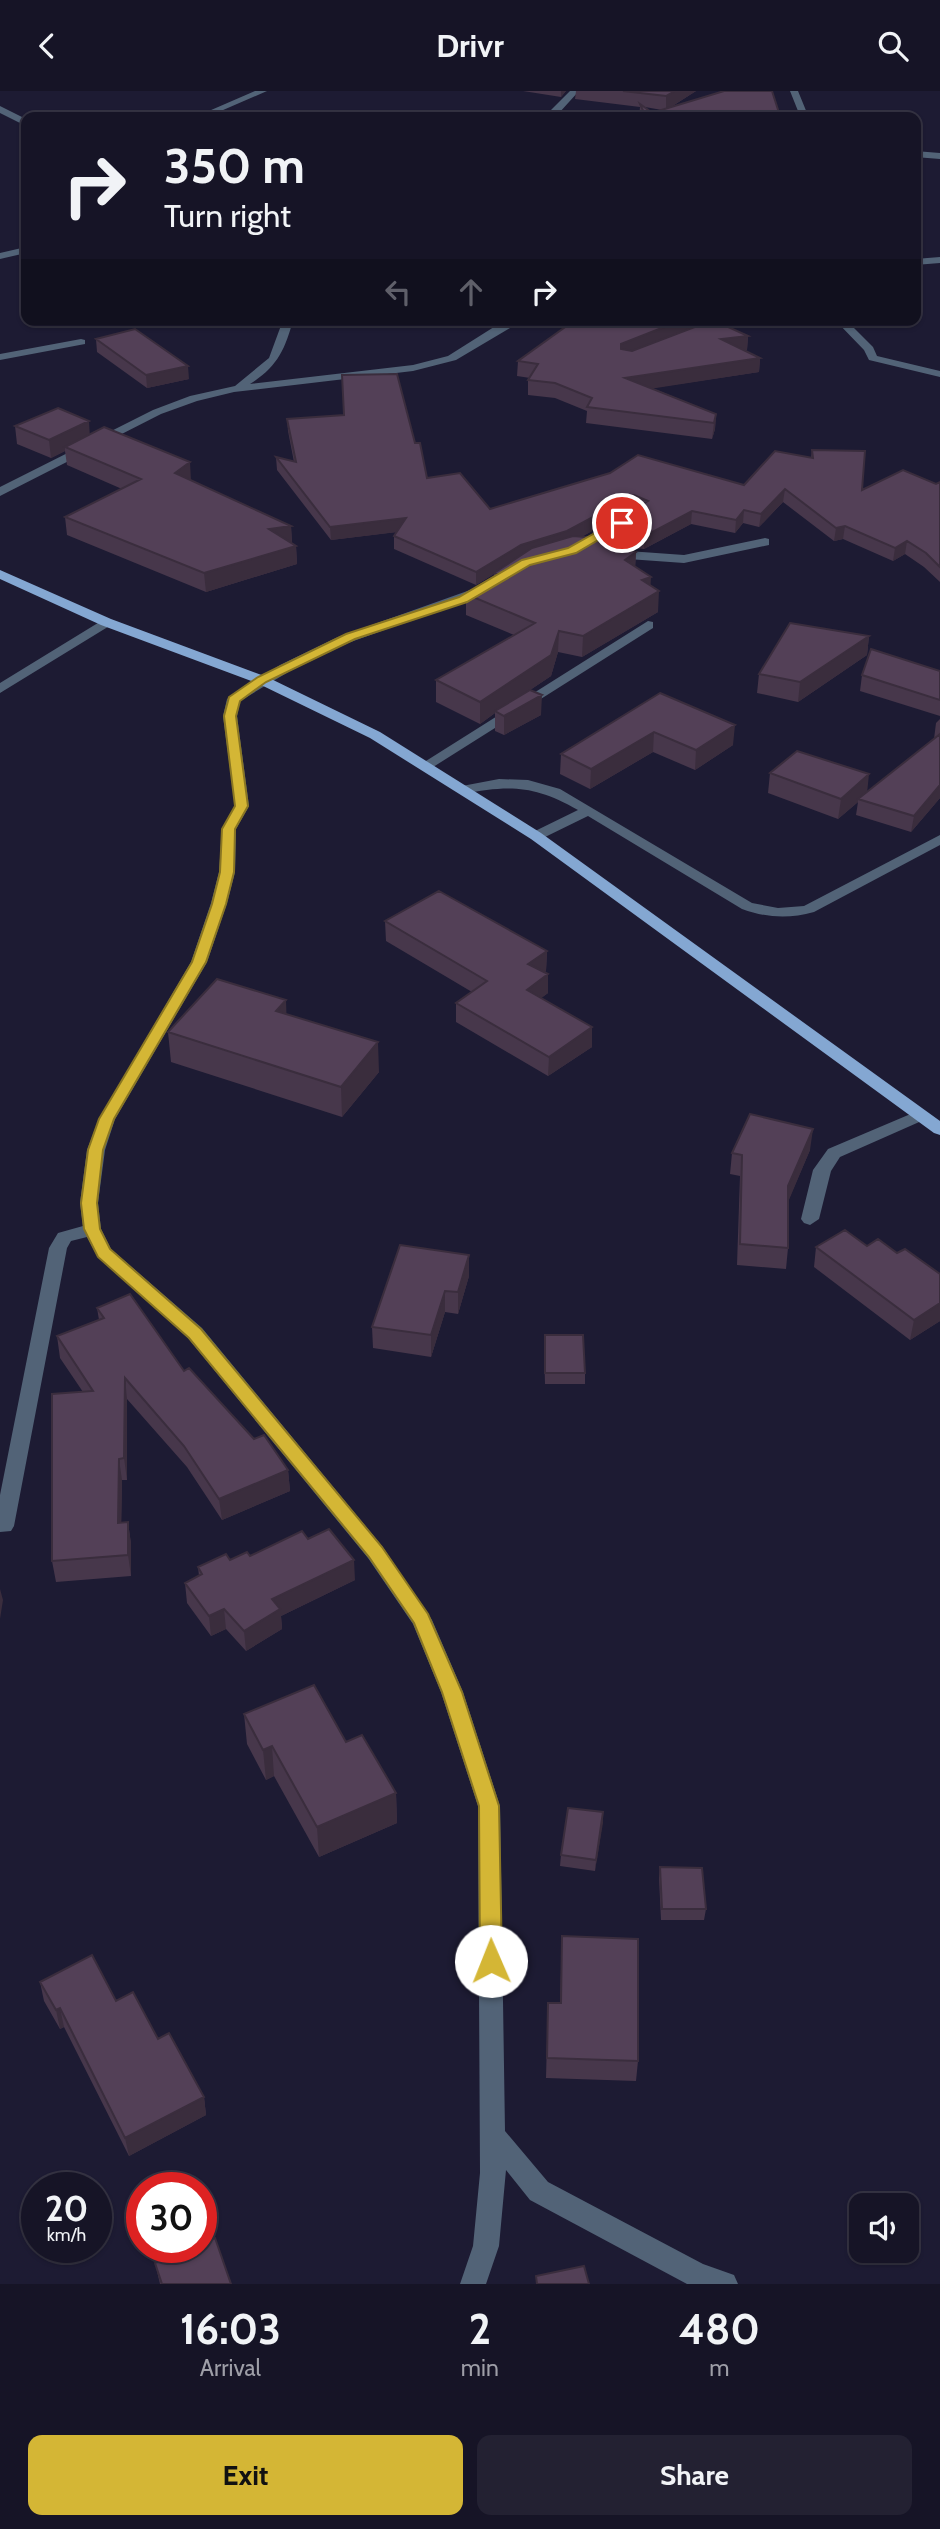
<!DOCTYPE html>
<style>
:root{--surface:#161426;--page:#232132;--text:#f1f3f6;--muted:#9e9ea7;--line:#353343;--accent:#d4b635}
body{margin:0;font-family:Cabin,sans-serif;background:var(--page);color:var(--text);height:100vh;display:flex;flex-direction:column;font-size:26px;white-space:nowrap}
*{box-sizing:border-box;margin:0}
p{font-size:23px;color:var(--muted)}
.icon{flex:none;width:38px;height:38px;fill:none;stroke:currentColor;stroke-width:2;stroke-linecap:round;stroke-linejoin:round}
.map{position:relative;height:2193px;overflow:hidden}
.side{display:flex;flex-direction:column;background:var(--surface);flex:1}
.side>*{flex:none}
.banner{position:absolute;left:21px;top:21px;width:900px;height:214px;border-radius:14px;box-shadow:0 2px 5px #0004,0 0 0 2px var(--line);background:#161426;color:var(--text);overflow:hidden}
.tools{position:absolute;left:849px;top:2102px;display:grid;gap:14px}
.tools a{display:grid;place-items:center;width:70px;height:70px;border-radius:14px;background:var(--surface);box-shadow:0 2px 5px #0004,0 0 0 2px var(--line);font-size:35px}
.speed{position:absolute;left:21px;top:2081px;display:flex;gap:14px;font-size:35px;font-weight:700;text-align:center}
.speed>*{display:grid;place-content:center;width:91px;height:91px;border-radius:50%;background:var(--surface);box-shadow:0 2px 5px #0004,0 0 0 2px var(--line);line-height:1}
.speed small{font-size:18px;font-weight:400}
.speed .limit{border:10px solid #d22;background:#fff;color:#111}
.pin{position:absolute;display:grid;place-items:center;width:60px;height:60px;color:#fff;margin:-30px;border:4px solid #fff;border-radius:50%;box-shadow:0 2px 7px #0007}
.me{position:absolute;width:77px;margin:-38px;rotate:359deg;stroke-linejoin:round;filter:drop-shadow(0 0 5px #0008)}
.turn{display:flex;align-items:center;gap:24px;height:147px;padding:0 28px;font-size:32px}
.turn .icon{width:91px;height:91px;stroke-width:2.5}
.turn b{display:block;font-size:49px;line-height:60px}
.lanes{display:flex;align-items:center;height:66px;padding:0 28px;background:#0003;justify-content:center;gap:35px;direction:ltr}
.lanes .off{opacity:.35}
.eta{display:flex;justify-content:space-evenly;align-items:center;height:119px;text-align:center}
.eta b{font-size:42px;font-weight:800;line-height:49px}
.action{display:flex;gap:14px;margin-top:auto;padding:14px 28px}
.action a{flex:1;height:80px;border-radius:14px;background:var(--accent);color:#111;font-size:28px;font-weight:800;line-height:80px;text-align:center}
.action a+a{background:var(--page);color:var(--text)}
header{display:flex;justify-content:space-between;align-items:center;height:91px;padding:0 28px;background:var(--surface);font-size:32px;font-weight:800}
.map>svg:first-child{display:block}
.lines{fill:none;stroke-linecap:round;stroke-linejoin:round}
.minor{fill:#526377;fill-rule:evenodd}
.major{fill:#84a7d2;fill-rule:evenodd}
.wall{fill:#47374b;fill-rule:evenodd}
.shaded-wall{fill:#3a2d3d}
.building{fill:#534057;stroke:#3a2d3d;stroke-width:2}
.route{fill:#d4b635;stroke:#8a7622;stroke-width:2}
</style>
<header><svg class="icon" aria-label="back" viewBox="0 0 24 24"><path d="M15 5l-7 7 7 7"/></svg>Drivr<svg class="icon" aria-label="search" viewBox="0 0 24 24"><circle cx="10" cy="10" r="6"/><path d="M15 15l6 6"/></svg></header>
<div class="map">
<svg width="940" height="2193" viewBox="0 0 940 2193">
<rect width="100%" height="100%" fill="#1d1b33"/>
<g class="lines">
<!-- minor -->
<path class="minor" d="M 255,0 L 267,0 L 207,26 L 195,26 Z
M 570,0 L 579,0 L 559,22 L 588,23 L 592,26 L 482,26 L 487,23 L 549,21 Z
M 790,0 L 798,0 L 807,22 L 812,26 L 800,25 Z
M 0,15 L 26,28 L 26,35 L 0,22 Z
M 915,60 L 940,62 L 940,68 L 915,66 Z
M 26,156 L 26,162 L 0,168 L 0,162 Z
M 940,166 L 940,172 L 915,174 L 915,168 Z
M 283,229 L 293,229 C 285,259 277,276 250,293 L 413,274 L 448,265 L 505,229 L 516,229 L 510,237 L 456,269 L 413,280 L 234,301 L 197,310 L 161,323 L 0,405 L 0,396 L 153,319 L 190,305 L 235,295 L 269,267 Z
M 727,229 L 742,229 L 709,245 L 700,243 Z
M 835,229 L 846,229 L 873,256 L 877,265 L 940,280 L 940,286 L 869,269 L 864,259 Z
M 81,248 L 85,249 L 85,253 L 0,269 L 0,263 Z
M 765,447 L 769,448 L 769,454 L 684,472 L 614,467 L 608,463 L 614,459 L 684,464 Z
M 487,493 L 492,494 L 492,500 L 348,552 L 290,580 L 240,610 L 237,625 L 249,715 L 236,738 L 235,781 L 227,812 L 207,871 L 115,1028 L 105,1059 L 98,1112 L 101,1138 L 111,1158 L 202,1237 L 382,1455 L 432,1529 L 463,1601 L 500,1715 L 505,2040 L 548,2091 L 703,2173 L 734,2184 L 738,2193 L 687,2193 L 530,2109 L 506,2079 L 499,2155 L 486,2193 L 460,2193 L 473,2155 L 480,2082 L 478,1715 L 441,1601 L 413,1533 L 368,1467 L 188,1247 L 98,1166 L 87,1146 L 71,1150 L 67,1157 L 14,1435 L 11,1440 L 0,1441 L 0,1404 L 49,1157 L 58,1142 L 83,1135 L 80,1112 L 87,1059 L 99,1028 L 191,871 L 211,812 L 219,781 L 222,738 L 235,715 L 223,625 L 227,608 L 280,574 L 338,546 Z
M 106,527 L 113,531 L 111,534 L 0,602 L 0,592 Z
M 648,530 L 653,531 L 653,537 L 430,678 L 420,678 L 418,675 Z
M 499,688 L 528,689 L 560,698 L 752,812 L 778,817 L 804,815 L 940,744 L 940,754 L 814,821 C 789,828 767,827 742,818 L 588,725 L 541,748 L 531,748 L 531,742 L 578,719 C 534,694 510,694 462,703 L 455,699 L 462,695 Z
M 920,1019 L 928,1024 L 926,1028 L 840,1066 L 831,1080 L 819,1128 L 810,1134 L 804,1132 L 801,1128 L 813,1079 L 828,1058 Z"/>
<!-- major -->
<path class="major" d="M 0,479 L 111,528 L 267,586 L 380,641 L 541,742 L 940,1030 L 940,1044 L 934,1042 L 531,748 L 370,647 L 257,592 L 101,534 L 0,488 Z"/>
</g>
<!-- wall -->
<path class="wall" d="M 523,0 L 566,0 L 561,6 Z
M 576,0 L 696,0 L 671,16 L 780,26 L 639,26 L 640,16 L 575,8 ZM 645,16 L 662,19 L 658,20 L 657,26 Z
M 575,229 L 698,229 L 698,235 L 748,245 L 747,259 L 745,260 L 760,267 L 759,281 L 652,297 L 716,323 L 715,338 L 712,348 L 586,332 L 587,320 L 555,307 L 528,304 L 528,289 L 530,287 L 517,285 L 518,270 Z
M 96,248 L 189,288 L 147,297 L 97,261 Z
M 287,328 L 415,352 L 427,387 L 490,418 L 744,394 L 811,367 L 812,359 L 862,399 L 936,393 L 940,391 L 940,491 L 924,476 L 905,463 L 893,470 L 843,448 L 834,450 L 783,411 L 759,436 L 743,432 L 735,442 L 691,433 L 644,458 L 623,456 L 636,461 L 635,476 L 650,495 L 658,521 L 582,566 L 558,561 L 551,585 L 530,599 L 541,624 L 504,644 L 495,640 L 495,622 L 480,633 L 436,611 L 436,589 L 514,544 L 466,524 L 466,503 L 494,486 L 494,483 L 476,494 L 394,458 L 394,445 L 396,441 L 331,449 L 277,379 L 276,366 L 294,371 L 288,340 ZM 634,417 L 635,417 L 595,441 L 595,447 L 581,446 Z
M 15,335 L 90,343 L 291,435 L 292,452 L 296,455 L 297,473 L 206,501 L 67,444 L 65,426 L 122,398 L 67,374 L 65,360 L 51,367 L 17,353 Z
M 869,545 L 867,564 L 798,611 L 757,602 L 759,583 Z
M 940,580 L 940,625 L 860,600 L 862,584 Z
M 660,602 L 733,654 L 695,679 L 653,661 L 590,698 L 560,683 L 561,663 Z
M 940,628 L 940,707 L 911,741 L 856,724 L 858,711 L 838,728 L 768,702 L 770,682 L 867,701 L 934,648 L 936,632 Z
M 385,830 L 547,860 L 546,880 L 545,881 L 548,883 L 548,902 L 541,907 L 592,956 L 548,985 L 456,931 L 456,912 L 472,901 L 386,850 Z
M 287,923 L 379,981 L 342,1026 L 171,971 L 168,941 Z
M 810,1059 L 788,1110 L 788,1157 L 786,1178 L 737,1174 L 740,1085 L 730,1083 L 732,1062 Z
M 867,1155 L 897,1162 L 940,1183 L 940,1230 L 910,1249 L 814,1176 L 816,1156 Z
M 469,1185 L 458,1223 L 445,1221 L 431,1266 L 373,1257 L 372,1236 Z
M 97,1217 L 184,1280 L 254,1348 L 288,1379 L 290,1400 L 222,1429 L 187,1376 L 127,1308 L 127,1389 L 122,1389 L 121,1432 L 128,1431 L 131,1453 L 131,1485 L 56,1491 L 52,1470 L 83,1301 L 60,1267 L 57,1245 L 99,1229 Z
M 544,1255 L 585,1282 L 585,1293 L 545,1293 Z
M 308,1448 L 355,1489 L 281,1525 L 282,1538 L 246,1560 L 226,1538 L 211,1545 L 187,1512 L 185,1492 L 199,1485 L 198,1476 L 250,1465 Z
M 244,1623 L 346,1651 L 396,1702 L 397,1732 L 319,1766 L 274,1685 L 266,1689 L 247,1653 Z
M 603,1721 L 595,1780 L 560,1775 L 561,1764 Z
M 660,1776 L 706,1818 L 704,1829 L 661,1829 L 659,1787 Z
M 562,1845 L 638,1970 L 636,1990 L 546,1987 L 548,1912 L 560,1912 Z
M 40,1891 L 116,1910 L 158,1948 L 204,2006 L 206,2024 L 129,2065 L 64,1936 L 60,1938 L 44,1910 Z
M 155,2172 L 231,2193 L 160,2193 Z"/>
<!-- shaded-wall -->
<path class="shaded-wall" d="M 561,0 L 566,0 L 561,6 Z
M 675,0 L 696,0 L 666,19 L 666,5 Z
M 682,229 L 698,229 L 698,237 L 620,268 L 621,253 Z
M 748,245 L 747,259 L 720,263 L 721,248 Z
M 760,267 L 759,281 L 624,302 L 625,287 Z
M 188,275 L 189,288 L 147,297 L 146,284 Z
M 716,323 L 715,338 L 712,348 L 714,332 Z
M 89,330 L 90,348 L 65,356 L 65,360 L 51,367 L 49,349 Z
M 190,371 L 191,390 L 175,382 Z
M 785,398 L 783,411 L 759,436 L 761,423 Z
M 634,404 L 634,417 L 567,454 L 494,482 L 494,483 L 476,494 L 476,481 L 521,454 Z
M 744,419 L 743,432 L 735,442 L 736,429 Z
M 692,420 L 691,433 L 644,458 L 645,445 Z
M 406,427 L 406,440 L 331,449 L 330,436 Z
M 291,435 L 292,454 L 269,438 Z
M 845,435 L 843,448 L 834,450 L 836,437 Z
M 623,449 L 622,470 L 614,454 Z
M 907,450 L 905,463 L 893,470 L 895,457 Z
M 296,455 L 297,473 L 206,501 L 204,482 Z
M 636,461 L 635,481 L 625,469 Z
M 651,486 L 650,505 L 659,500 L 658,521 L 582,566 L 583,545 L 642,489 Z
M 559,540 L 558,561 L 551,585 L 497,621 L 495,620 L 495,622 L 480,633 L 480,611 Z
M 869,545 L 867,564 L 798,611 L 800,591 Z
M 542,604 L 541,624 L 504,644 L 504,625 Z
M 735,634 L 733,654 L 695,679 L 696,659 Z
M 654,641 L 653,661 L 590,698 L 591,678 Z
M 869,683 L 867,703 L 858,708 L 858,711 L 838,728 L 841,708 Z
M 940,694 L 940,707 L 911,741 L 914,725 Z
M 547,860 L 546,880 L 528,892 L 528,873 Z
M 548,883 L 548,902 L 527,918 L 527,899 Z
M 286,909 L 287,938 L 276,920 Z
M 592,936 L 592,956 L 548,985 L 549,966 Z
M 378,951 L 379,981 L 342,1026 L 341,996 Z
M 813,1038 L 810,1059 L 786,1116 L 788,1095 Z
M 469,1164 L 469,1185 L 458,1223 L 458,1201 Z
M 445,1200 L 445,1221 L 431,1266 L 431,1244 Z
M 940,1212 L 940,1230 L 910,1249 L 914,1229 Z
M 125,1287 L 127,1308 L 127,1389 L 124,1367 Z
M 119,1368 L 122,1389 L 121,1454 L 118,1432 Z
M 288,1379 L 290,1400 L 222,1429 L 219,1408 Z
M 128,1431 L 131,1453 L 131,1485 L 128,1464 Z
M 354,1469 L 355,1489 L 281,1525 L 282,1538 L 246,1560 L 244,1540 L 272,1508 Z
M 0,1498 L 3,1509 L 0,1528 Z
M 224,1518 L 226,1538 L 211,1545 L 209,1525 Z
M 272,1655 L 274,1685 L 266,1689 L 263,1659 Z
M 396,1702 L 397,1732 L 319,1766 L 317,1736 Z
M 603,1721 L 603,1732 L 595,1780 L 596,1769 Z
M 60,1917 L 64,1936 L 60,1938 L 56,1919 Z
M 204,2006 L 206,2024 L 129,2065 L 125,2047 Z"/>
<!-- building -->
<path class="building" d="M 623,0 L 675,0 L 666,5 Z
M 724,0 L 772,0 L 780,25 L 711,26 L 658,24 L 658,20 Z
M 640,13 L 658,26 L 646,26 Z
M 575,229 L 682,229 L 621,253 L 621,258 L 632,260 L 713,229 L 748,245 L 721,248 L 760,267 L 625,287 L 716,323 L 714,332 L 587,316 L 592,307 L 555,292 L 528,289 L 538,273 L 518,270 Z
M 135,238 L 188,275 L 146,284 L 96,248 Z
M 397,283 L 415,352 L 420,352 L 427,387 L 460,382 L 490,418 L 610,382 L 638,364 L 744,394 L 775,360 L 813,367 L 812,359 L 865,360 L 862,399 L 903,379 L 936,393 L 940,391 L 940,476 L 926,462 L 907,450 L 895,457 L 845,435 L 836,437 L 785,398 L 761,423 L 744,419 L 736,429 L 692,420 L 645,445 L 595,441 L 648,410 L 634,404 L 567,440 L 521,454 L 476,481 L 394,445 L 406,427 L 330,436 L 276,366 L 296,371 L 287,328 L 344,324 L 342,284 Z
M 58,317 L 89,330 L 49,349 L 15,335 Z
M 104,336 L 190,371 L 175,382 L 291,435 L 269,438 L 296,455 L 204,482 L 65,426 L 141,388 L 65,356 Z
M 573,445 L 623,449 L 614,454 L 636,461 L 625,469 L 651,486 L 642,489 L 659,500 L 583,545 L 559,540 L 551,564 L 480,611 L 436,589 L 535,532 L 466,503 L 498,483 L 494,482 L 532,457 Z
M 790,532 L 869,545 L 800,591 L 759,583 Z
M 871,558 L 940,580 L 940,609 L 862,584 Z
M 530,599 L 542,604 L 504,625 L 495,620 Z
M 660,602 L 735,634 L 696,659 L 654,641 L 591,678 L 561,663 Z
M 940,643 L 940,694 L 914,725 L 858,708 Z
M 797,660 L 869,683 L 841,708 L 770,682 Z
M 439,800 L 547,860 L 528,873 L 548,883 L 527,899 L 592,936 L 549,966 L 456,912 L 487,890 L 385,830 Z
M 217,888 L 286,909 L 276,920 L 378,951 L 341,996 L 168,941 Z
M 750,1023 L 813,1038 L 788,1095 L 788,1157 L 740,1153 L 742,1064 L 732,1062 Z
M 845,1139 L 867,1155 L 878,1148 L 897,1162 L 905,1158 L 940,1183 L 940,1212 L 914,1229 L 816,1156 Z
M 400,1154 L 469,1164 L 458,1201 L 445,1200 L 431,1244 L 372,1236 Z
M 130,1203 L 184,1280 L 189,1277 L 254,1348 L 264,1344 L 288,1379 L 219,1408 L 184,1355 L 125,1287 L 124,1367 L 119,1368 L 118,1432 L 128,1431 L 128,1464 L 52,1470 L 52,1303 L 93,1300 L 57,1245 L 104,1227 L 97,1217 Z
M 545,1244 L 583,1244 L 585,1282 L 545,1282 Z
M 329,1438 L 354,1469 L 272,1508 L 280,1518 L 244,1540 L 224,1518 L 209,1525 L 185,1492 L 202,1483 L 198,1476 L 226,1463 L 230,1469 L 247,1461 L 250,1465 L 302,1440 L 308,1448 Z
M 314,1594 L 346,1651 L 362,1644 L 396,1702 L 317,1736 L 272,1655 L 263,1659 L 244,1623 Z
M 568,1717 L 603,1721 L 596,1769 L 561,1764 Z
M 660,1776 L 702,1777 L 706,1818 L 662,1818 Z
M 562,1845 L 638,1848 L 638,1970 L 547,1967 L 548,1912 L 561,1912 Z
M 92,1864 L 116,1910 L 133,1901 L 158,1948 L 169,1942 L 204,2006 L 125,2047 L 60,1917 L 56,1919 L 40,1891 Z
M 215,2147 L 231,2193 L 162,2193 L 155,2172 L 194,2156 L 201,2156 L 201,2153 Z
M 584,2175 L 589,2193 L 537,2193 L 536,2185 Z"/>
<!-- route -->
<path class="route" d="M 618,429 L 627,432 L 576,462 L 530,474 L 467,511 L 355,548 L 266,591 L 240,610 L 236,625 L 248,715 L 235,738 L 234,781 L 226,813 L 206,871 L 114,1028 L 103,1059 L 97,1112 L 100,1138 L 110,1158 L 201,1238 L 382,1456 L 428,1523 L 462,1601 L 499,1715 L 502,1870 L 499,1877 L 491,1880 L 483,1877 L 480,1870 L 479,1715 L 442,1601 L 414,1532 L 369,1466 L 189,1247 L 98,1166 L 84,1138 L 81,1112 L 88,1059 L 99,1028 L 192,871 L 212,813 L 220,781 L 222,738 L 235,715 L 224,625 L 229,606 L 258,586 L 346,543 L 459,506 L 522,469 L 568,457 Z"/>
</svg>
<div class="tools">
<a><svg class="icon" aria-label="sound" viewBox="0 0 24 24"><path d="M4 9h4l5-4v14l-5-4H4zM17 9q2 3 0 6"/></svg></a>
</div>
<div class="speed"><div>20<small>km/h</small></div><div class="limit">30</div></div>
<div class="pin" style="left:622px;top:432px;background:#d93025"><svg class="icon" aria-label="arrive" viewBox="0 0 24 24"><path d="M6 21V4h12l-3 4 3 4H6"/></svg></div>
<svg class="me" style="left:491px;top:1870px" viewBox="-20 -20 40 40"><circle r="19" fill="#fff"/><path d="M0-13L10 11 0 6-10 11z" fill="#d4b635"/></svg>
<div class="banner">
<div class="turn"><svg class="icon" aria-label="right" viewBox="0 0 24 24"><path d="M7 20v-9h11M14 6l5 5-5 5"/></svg><div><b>350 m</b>Turn right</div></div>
<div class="lanes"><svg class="icon off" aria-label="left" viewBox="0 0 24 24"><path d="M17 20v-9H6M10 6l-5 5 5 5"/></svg><svg class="icon off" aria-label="ahead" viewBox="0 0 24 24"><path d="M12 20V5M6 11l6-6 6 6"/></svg><svg class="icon" aria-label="right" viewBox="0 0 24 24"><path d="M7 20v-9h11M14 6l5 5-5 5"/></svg></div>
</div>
</div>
<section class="side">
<div class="eta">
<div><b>16:03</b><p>Arrival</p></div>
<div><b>2</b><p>min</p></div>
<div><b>480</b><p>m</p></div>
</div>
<div class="action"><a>Exit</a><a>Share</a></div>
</section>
